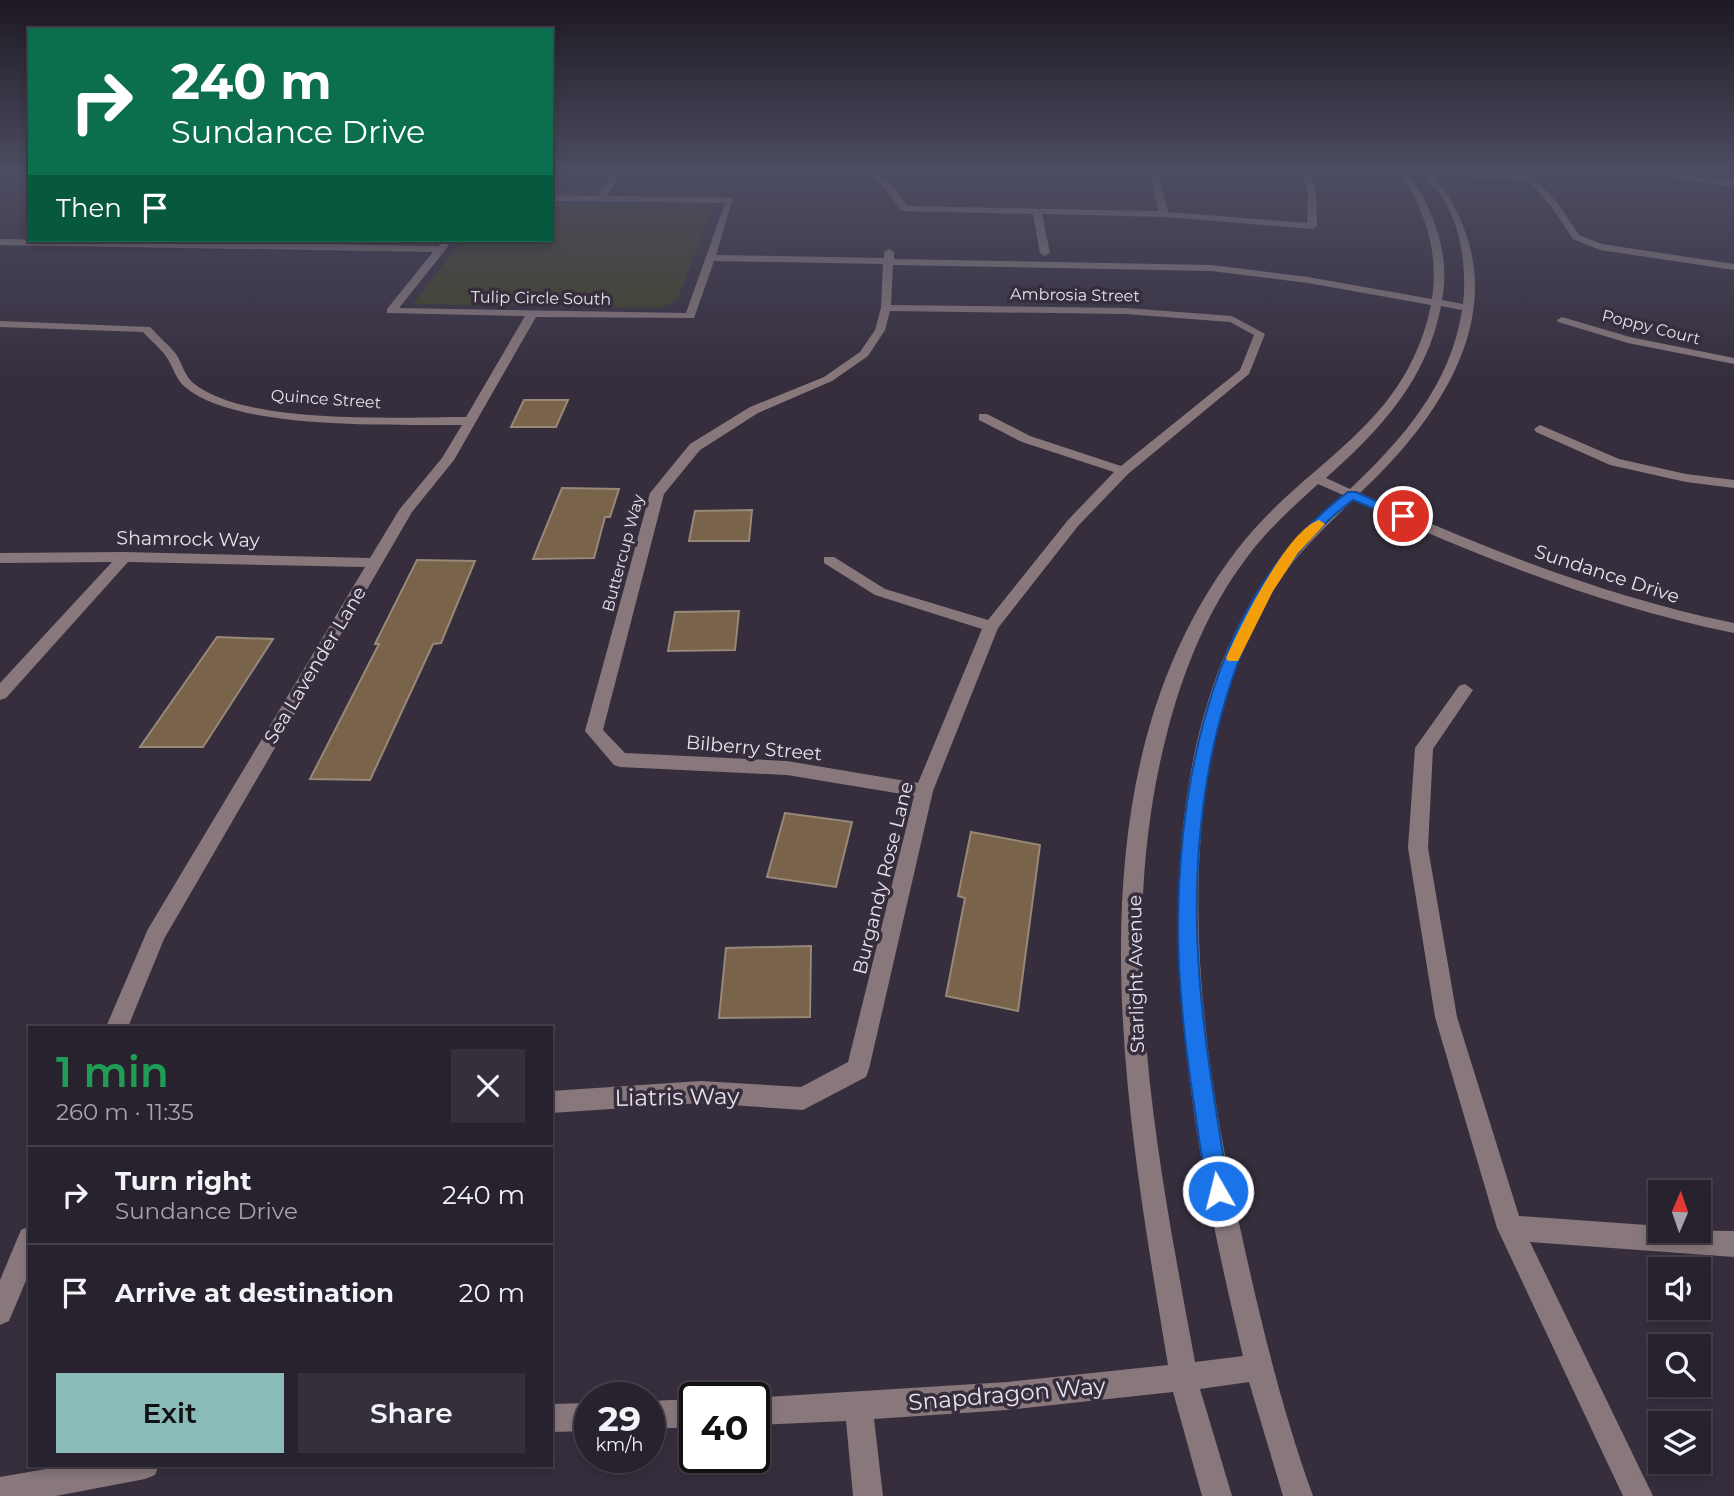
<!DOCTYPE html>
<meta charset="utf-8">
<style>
:root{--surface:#28222e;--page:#342f3a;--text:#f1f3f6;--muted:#a5a4aa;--line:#443f4a;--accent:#8bbbb9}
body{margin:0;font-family:Montserrat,sans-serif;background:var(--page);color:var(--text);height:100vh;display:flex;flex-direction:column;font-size:26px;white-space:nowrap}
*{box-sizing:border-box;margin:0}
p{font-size:23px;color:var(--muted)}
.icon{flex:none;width:38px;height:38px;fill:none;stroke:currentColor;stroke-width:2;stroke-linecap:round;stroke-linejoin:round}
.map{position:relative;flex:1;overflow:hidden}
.details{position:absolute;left:28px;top:1026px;width:525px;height:441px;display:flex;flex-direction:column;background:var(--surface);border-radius:0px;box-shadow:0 4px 10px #0003,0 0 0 2px var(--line)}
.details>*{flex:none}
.guide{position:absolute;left:28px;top:28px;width:525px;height:214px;border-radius:0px;box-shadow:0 4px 10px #0003,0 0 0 2px var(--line);background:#0b6e4f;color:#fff;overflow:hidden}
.needle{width:46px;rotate:2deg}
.buttons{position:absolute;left:1648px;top:1180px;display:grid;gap:14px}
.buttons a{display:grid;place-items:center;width:63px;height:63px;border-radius:0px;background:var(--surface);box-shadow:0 4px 10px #0003,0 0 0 2px var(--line);font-size:35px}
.speed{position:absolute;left:574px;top:1382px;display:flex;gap:14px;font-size:35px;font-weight:700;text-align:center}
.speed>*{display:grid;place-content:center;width:91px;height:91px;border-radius:50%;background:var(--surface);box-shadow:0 4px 10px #0003,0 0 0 2px var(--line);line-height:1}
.speed small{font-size:18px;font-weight:400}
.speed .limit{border:4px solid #111;border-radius:10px;background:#fff;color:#111}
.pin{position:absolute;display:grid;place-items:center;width:60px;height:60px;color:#fff;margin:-30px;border:4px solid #fff;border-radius:50%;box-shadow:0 2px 7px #0007}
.me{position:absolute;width:77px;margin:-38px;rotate:352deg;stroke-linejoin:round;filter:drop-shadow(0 0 5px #0008)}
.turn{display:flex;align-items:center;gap:24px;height:147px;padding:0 28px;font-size:32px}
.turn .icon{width:91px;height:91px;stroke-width:2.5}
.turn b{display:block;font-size:49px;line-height:60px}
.then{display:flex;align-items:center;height:66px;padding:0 28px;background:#0003;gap:14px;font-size:26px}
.round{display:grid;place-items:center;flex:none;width:74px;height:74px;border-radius:0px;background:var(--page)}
.headline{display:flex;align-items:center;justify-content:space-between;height:119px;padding:0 28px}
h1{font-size:42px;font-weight:600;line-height:52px;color:#1e9e55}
.cta{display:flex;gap:14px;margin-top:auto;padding:14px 28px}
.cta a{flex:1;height:80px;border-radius:0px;background:var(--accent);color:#111;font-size:28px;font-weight:600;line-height:80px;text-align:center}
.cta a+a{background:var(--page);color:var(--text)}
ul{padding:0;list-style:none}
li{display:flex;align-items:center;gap:21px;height:98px;padding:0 28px;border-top:2px solid var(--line)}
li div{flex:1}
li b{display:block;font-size:26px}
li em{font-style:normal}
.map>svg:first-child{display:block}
.green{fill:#3f4124}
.building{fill:#79634b;stroke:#978878;stroke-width:2}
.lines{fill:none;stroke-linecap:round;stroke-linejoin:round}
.minor{fill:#88787b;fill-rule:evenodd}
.route{fill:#1a73e8;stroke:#114b97;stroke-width:2}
.slow{fill:#f59e0b}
.labels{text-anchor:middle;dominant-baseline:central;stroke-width:7;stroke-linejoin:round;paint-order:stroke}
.far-street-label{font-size:16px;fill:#e7e2ec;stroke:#362e3d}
.street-label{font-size:19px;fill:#e7e2ec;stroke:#362e3d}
.near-street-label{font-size:23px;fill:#e7e2ec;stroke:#362e3d}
</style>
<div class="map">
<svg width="1734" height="1496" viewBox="0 0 1734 1496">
<rect width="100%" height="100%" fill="#362e3d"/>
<!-- green -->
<path class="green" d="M 551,203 L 713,206 L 677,300 L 660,308 L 413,304 L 462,240 L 551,240 Z"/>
<!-- building -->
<path class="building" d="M 524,400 L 568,400 L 556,427 L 511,427 Z
M 562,488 L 619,489 L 610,517 L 605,517 L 594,558 L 533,559 Z
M 752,510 L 749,541 L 689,541 L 695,511 Z
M 417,560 L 475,561 L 441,643 L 433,644 L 370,780 L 310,779 L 379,644 L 375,644 Z
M 739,611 L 735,650 L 668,651 L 675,612 Z
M 217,637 L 273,639 L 203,747 L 140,747 Z
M 785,813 L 852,822 L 836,887 L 767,877 Z
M 971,832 L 1040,845 L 1018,1011 L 946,996 L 965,898 L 958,896 Z
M 811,946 L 810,1017 L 719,1018 L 726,948 Z"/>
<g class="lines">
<!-- minor -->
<path class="minor" d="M 2,171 L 30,171 L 30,177 L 0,176 Z
M 614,171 L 622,171 L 607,196 L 733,198 L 716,255 L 884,258 L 884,252 L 889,249 L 894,252 L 894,259 L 1211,265 L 1308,277 L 1432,299 C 1439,251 1425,211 1400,171 L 1408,171 C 1433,210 1451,253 1442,300 L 1463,304 C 1468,261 1458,197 1418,174 L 1430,171 L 1521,174 L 1519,171 L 1527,171 L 1557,202 L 1579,235 L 1602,244 L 1734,264 L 1734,270 L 1600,250 L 1573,239 L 1551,206 L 1526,179 L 1435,177 C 1523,292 1451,408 1360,493 C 1482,547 1603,596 1734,623 L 1734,633 C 1600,606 1477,556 1353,500 C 1322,530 1292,558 1270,595 C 1161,785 1197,1038 1243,1241 C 1262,1327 1283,1413 1313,1496 L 1283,1496 L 1249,1382 L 1200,1389 L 1232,1496 L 1202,1496 L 1173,1392 L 1007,1410 L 874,1419 L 883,1496 L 853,1496 L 846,1421 L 754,1425 L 754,1398 L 751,1398 L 1007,1382 L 1168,1365 C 1125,1105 1063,779 1236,551 C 1305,460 1405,430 1431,305 L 1308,283 L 1211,271 L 893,265 L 891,305 L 1126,308 L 1232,316 L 1265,334 L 1249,374 L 1128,474 L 1078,526 L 998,628 L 933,791 L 869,1069 L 866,1077 L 803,1110 L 701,1103 L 551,1113 L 551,1091 L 701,1081 L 801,1087 L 848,1062 L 914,796 L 787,775 L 620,767 L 614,765 L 585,731 L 650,493 L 690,444 L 750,407 L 824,377 L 860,352 L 875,330 L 881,308 L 883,264 L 714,261 L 694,318 L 536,317 L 454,460 L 412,512 L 164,939 L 128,1027 L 106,1027 L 148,929 L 365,567 L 128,562 L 6,698 L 0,700 L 0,683 L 112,562 L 0,563 L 0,553 L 124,552 L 370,558 L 399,510 L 442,458 L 462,425 C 394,424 237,431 185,387 C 175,379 173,365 165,355 C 159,347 150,340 143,332 L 0,327 L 0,321 L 150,327 C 158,336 168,344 176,354 C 182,363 184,374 192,382 C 243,426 400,417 466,417 L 525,316 L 387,313 L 387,309 L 433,252 L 0,245 L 0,239 L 438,246 L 445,240 L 450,243 L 446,249 L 399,308 L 686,313 L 725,203 L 551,201 L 551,195 L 598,196 ZM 1441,306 L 1462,310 C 1451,384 1403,439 1350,489 L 1326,478 C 1380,430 1427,380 1441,306 ZM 890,311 L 1126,314 L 1230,322 L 1254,335 L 1240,370 L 1121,466 L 1030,436 L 987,414 L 979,414 L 979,420 L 1022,442 L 1114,472 L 1068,520 L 988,620 L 885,589 L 834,557 L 824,557 L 824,563 L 875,595 L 982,629 L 918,783 L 787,761 L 625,753 L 603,730 L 664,494 L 700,450 L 758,413 L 832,381 L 868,356 L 885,330 ZM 1318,484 L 1343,495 C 1320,516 1297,535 1279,559 C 1118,776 1185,1113 1243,1356 L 1195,1362 C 1157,1155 1113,941 1167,733 C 1183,671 1208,608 1248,556 C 1268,529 1293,507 1318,484 Z
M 864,171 C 884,169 896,192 908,206 L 1158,211 L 1150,171 L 1158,171 L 1168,212 L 1307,223 L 1308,192 L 1300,171 L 1308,171 L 1316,192 L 1317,226 L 1312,229 L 1164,217 L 1042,214 L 1050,253 L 1045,256 L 1040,253 L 1033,214 L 902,211 L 877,180 Z
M 1649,171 L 1734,181 L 1734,187 L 1652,175 Z
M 1562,317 L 1630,337 L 1734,358 L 1734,364 L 1628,343 L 1558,322 L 1557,320 Z
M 1540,425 L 1619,459 L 1686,474 L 1734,480 L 1734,488 L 1686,482 L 1610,465 L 1536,432 L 1534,429 Z
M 1465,684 L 1473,690 L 1433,749 L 1428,848 L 1457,1017 L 1519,1216 L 1661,1226 L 1661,1230 L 1734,1231 L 1734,1257 L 1530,1242 L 1653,1496 L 1623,1496 L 1497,1228 L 1435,1017 L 1408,848 L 1415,748 L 1459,686 Z
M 30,1226 L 30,1271 L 9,1321 L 0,1325 L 0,1280 L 21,1230 Z
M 695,1399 L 695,1427 L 649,1429 L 649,1401 Z
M 590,1403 L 590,1431 L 551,1432 L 551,1404 Z
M 69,1465 L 159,1465 L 155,1475 L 145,1479 L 56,1496 L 0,1496 L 0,1477 Z"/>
</g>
<!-- sky -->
<linearGradient id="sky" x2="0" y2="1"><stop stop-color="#1e1922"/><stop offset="0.45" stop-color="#4c4c62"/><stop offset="1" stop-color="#4c4c62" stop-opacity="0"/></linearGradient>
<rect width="1734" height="380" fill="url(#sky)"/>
<!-- route -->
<path class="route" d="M 1348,492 L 1356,492 L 1409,516 L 1398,519 L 1353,500 C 1229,592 1194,782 1197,928 C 1199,1016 1215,1104 1229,1191 L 1226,1199 L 1218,1202 L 1210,1199 L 1207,1191 C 1194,1104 1178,1015 1178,927 C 1179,773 1216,588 1348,492 Z"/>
<!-- slow -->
<path class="slow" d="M 1319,520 L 1325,524 L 1298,553 L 1273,591 L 1238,661 L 1228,661 L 1226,658 C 1241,626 1286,531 1319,520 Z"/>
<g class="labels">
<!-- far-street labels -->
<g class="far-street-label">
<text transform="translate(1075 295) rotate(1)">Ambrosia Street</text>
<text transform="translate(541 298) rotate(1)">Tulip Circle South</text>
<text transform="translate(1651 327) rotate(14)">Poppy Court</text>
<text transform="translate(326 399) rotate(4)">Quince Street</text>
<text transform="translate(623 553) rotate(-75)">Buttercup Way</text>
</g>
<!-- street labels -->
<g class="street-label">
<text transform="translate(188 539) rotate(1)">Shamrock Way</text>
<text transform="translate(1607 574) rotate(18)">Sundance Drive</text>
<text transform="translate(315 665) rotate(-59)">Sea Lavender Lane</text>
<text transform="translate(754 748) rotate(5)">Bilberry Street</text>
<text transform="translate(883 878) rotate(-76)">Burgandy Rose Lane</text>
<text transform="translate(1136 974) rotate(-91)">Starlight Avenue</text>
</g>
<!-- near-street labels -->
<g class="near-street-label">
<text transform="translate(677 1097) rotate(-1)">Liatris Way</text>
<text transform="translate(1007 1394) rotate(-5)">Snapdragon Way</text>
</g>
</g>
</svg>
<div class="buttons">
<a><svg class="needle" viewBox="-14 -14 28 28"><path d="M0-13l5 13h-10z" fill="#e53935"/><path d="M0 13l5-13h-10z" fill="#a5a4aa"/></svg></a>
<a><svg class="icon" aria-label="sound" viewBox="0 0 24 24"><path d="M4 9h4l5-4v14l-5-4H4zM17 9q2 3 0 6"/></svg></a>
<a><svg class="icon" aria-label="search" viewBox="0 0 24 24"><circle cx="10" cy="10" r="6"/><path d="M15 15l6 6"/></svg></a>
<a><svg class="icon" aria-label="layers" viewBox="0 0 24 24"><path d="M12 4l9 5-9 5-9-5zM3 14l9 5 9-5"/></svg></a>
</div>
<div class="speed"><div>29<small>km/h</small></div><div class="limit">40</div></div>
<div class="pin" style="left:1403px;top:516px;background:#d93025"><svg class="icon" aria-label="arrive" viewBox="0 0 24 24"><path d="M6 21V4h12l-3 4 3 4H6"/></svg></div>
<svg class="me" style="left:1218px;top:1191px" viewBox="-20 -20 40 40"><circle r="17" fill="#1a73e8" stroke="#fff" stroke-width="3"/><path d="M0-11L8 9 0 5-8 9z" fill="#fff"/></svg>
<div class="guide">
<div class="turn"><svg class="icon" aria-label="right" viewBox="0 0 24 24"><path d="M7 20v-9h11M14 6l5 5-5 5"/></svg><div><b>240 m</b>Sundance Drive</div></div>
<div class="then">Then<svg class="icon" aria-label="arrive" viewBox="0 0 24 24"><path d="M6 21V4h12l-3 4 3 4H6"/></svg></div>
</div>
<section class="details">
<div class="headline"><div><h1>1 min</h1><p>260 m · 11:35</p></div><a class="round"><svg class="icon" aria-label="close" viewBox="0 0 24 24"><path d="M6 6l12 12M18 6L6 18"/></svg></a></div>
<ul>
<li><svg class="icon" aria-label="right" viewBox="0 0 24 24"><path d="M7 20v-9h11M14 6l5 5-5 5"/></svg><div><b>Turn right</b><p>Sundance Drive</p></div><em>240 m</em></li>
<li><svg class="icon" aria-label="arrive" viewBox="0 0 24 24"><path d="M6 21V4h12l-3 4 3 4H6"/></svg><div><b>Arrive at destination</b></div><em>20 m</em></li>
</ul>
<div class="cta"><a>Exit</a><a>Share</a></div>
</section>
</div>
